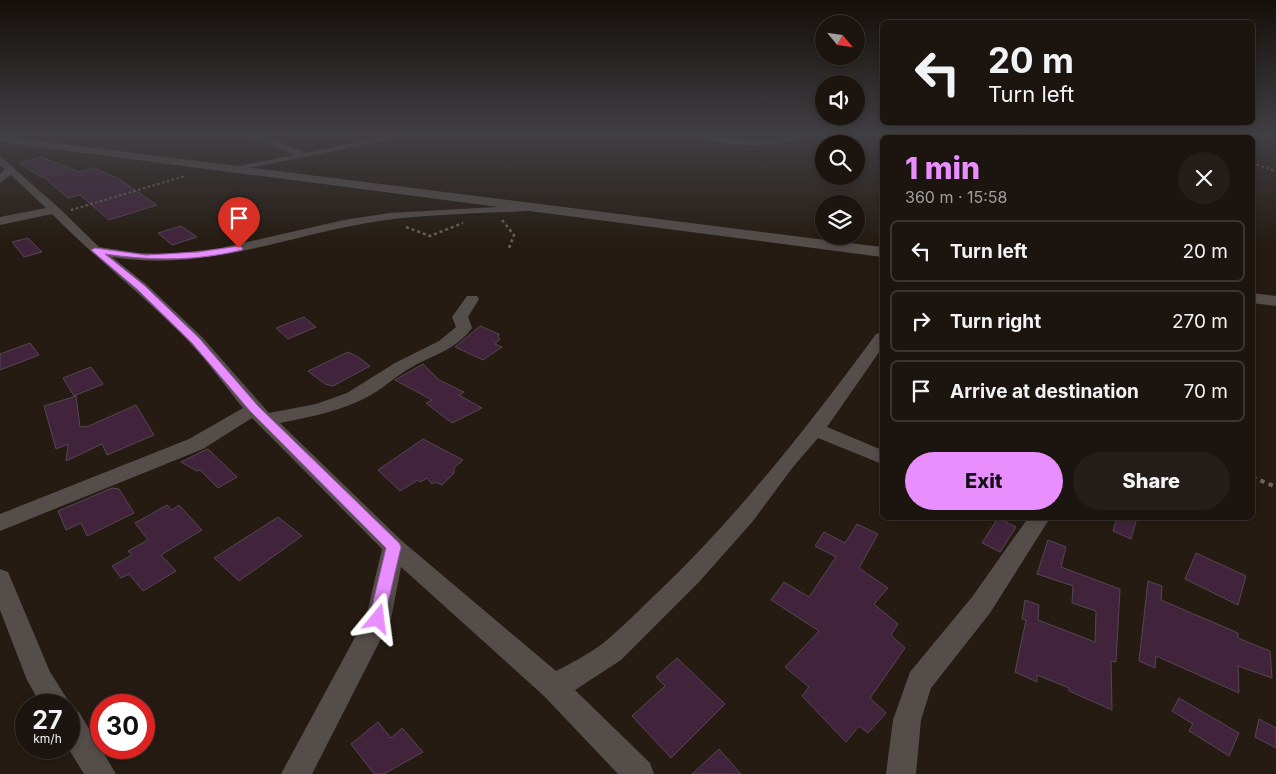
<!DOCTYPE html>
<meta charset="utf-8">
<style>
:root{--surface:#1c140e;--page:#251d17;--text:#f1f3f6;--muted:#a09e9e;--line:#3a332e;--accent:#e88eff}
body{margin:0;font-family:Inter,sans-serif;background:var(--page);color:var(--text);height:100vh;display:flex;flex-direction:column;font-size:19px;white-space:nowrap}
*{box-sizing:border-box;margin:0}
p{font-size:16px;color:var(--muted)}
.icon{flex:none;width:28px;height:28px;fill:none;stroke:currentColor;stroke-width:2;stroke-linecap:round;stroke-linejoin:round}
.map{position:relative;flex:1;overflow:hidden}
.details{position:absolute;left:880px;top:135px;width:375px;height:385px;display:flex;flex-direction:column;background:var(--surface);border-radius:8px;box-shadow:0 2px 8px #0003,0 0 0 1px var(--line)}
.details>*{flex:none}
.hud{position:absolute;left:880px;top:20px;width:375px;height:105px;border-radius:8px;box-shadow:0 2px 8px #0003,0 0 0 1px var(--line);background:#1c140e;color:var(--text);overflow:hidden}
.needle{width:32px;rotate:119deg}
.controls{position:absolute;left:815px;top:15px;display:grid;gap:10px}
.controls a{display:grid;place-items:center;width:50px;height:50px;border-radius:50%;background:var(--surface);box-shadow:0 2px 8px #0003,0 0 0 1px var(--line);font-size:25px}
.speed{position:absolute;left:15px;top:694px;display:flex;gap:10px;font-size:25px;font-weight:700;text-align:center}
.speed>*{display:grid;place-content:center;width:65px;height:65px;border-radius:50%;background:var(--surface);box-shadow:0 2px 8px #0003,0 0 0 1px var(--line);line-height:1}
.speed small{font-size:12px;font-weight:400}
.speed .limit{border:8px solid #d22;background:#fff;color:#111}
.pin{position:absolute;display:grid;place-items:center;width:42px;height:42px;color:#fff;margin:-51px -21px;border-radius:50% 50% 50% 0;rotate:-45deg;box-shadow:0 0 5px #0007}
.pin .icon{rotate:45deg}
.me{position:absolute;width:55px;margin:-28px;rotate:16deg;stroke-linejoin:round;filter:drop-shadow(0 0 4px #0008)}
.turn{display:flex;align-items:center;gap:18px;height:105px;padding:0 25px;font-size:22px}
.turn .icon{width:65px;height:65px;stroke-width:2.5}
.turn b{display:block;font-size:35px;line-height:42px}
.round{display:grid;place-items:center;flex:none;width:52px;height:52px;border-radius:26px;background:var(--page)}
.overview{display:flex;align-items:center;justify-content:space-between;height:85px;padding:0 25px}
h1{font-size:30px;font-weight:800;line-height:38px;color:var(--accent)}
.button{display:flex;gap:10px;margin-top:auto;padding:10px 25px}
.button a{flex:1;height:58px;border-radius:30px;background:var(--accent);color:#111;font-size:20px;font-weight:800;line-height:58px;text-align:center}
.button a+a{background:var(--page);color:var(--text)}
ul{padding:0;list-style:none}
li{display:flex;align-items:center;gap:15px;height:62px;margin:0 10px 8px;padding:0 15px;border:2px solid var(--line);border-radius:8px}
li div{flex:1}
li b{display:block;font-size:19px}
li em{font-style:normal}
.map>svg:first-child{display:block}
.building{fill:#41243c;stroke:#534751}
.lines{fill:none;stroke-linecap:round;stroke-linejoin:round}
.path-far2{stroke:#6b625a;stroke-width:2;stroke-dasharray:2.5 2.5;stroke-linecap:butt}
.path-far1{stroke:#6b625a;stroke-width:2.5;stroke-dasharray:3 3;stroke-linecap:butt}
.path{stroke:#6b625a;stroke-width:4;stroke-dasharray:4.5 4.5;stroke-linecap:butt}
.minor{fill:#544d4a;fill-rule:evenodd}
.tertiary{fill:#544d4a;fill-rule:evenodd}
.route{fill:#e88eff;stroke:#975ca6}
</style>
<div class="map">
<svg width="1276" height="774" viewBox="0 0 1276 774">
<rect width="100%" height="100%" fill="#251b12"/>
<!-- building -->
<path class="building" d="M 41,157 L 79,172 L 94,168 L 117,178 L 157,205 L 109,220 L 80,195 L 68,198 L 44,177 L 42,178 L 19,163 Z
M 181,226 L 197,237 L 172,245 L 158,233 Z
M 28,238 L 42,252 L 24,257 L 12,242 Z
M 304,317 L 316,327 L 288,339 L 276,328 Z
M 480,326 L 499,334 L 498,337 L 500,339 L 495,344 L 502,347 L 483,360 L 455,347 Z
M 30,343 L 39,355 L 0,370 L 0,354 Z
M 348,352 L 358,357 L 370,366 L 333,386 L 325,384 L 308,371 Z
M 423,364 L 439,380 L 464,392 L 459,395 L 482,408 L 452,423 L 426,403 L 432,400 L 395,380 Z
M 91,367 L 103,384 L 74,396 L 63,378 Z
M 76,396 L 80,427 L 89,426 L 136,405 L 154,435 L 107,455 L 102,444 L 66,461 L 68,444 L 56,449 L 44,406 Z
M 423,439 L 463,460 L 454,468 L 454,473 L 442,485 L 435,482 L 432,484 L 427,478 L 420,482 L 418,480 L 400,491 L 378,470 Z
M 207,449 L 209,450 L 237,477 L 218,488 L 200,470 L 197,471 L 181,462 Z
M 112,488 L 119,489 L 134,513 L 87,536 L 81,523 L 66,530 L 58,511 Z
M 167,505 L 172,510 L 179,505 L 202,530 L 161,555 L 176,571 L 143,591 L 129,574 L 121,578 L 112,566 L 132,555 L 128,551 L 148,540 L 135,523 Z
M 278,517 L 302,536 L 239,581 L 214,558 Z
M 998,518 L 1016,527 L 1000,552 L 982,543 Z
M 1117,518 L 1137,518 L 1131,539 L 1113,531 Z
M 857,524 L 878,534 L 859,568 L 888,588 L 874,604 L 898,624 L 891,635 L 905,648 L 870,698 L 886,713 L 868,733 L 859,726 L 846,742 L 802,696 L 809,687 L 785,667 L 819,631 L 771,600 L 784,582 L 809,597 L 836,557 L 815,546 L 824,532 L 845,543 Z
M 1048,540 L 1066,547 L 1061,567 L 1120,589 L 1116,662 L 1111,661 L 1112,710 L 1069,691 L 1069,688 L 1037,675 L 1037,682 L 1015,672 L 1026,620 L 1022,619 L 1025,600 L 1039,605 L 1038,620 L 1095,642 L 1096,611 L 1072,603 L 1073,586 L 1037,574 Z
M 1196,553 L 1246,576 L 1238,605 L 1185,579 Z
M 1148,581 L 1162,586 L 1161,600 L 1238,633 L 1238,638 L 1270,651 L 1272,678 L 1238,666 L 1239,693 L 1156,656 L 1155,668 L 1139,661 Z
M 677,658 L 725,704 L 671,758 L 632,716 L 665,686 L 656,677 Z
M 1179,698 L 1239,733 L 1229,756 L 1189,731 L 1193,724 L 1172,711 Z
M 1259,719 L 1276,728 L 1276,748 L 1255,737 Z
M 378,722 L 391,738 L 402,728 L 423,752 L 384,774 L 374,774 L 351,744 Z
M 719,749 L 741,774 L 692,774 Z"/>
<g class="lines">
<!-- path-far2 -->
<path class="path-far2" d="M 1252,163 L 1276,171
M 71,210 L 185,176"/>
<!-- path-far1 -->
<path class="path-far1" d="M 502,220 L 514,235 L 509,248
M 406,227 L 430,236 L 463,223"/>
<!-- path -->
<path class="path" d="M 1252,477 L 1276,487"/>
<!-- minor -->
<path class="minor" d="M 247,135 L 261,135 L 306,153 L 393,135 L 414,135 L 229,172 L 229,168 L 294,155 Z
M 695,135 L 763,140 L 807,135 C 788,149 714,148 695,135 Z
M 0,156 L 59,208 L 99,247 L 139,253 L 170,254 L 221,248 L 344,220 L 389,213 L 530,205 L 530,209 L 526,211 C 473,214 419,214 367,223 C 281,238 200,272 112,257 L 147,285 L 202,337 L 269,413 L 316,404 L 347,393 L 395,363 L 439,341 L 456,327 L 452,317 L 467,296 L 477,296 L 479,299 L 468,317 L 472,328 C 457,349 433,355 412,367 C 397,375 385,387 371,395 C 343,411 310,417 280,423 L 402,541 L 556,671 C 572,663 587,655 602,644 C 621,629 639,610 657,593 C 739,515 809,425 876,334 L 882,332 L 882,348 L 827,427 L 882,450 L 882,464 L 818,438 L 793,467 L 753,521 L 699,582 L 621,660 L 575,690 L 650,763 L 654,774 L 618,774 L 544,696 L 401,567 L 391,619 L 312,774 L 281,774 L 366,617 L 382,549 L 252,418 L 203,449 L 0,531 L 0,514 L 189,439 L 243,408 C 225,386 209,363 189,342 C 146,297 96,259 52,214 L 0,225 L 0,217 L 46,208 L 11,175 L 0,183 L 0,174 L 5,169 L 0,165 Z
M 1028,518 L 1050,518 L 990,613 L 931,688 L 921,720 L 916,774 L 886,774 L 893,720 L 910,672 L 972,597 Z
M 0,569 L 8,572 L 50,672 L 71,705 L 70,708 L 79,712 L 116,774 L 84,774 L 68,748 L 69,705 L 41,705 L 27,680 L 0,610 Z"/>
<!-- tertiary -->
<path class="tertiary" d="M 0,136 L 882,247 L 882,257 L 0,142 Z
M 1252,293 L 1276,296 L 1276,306 L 1252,303 Z"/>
</g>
<!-- sky -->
<linearGradient id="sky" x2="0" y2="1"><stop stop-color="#140f0a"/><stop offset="0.55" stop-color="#403f44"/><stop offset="1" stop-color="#403f44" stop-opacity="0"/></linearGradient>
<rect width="1276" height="244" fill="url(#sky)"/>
<!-- route -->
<path class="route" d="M 239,246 L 243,248 L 242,250 C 196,261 152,261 105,254 L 145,286 L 199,338 L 258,406 L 399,543 L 401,547 L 383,624 L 378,626 L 372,624 L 369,619 L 386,548 L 250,411 L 192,343 L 138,290 L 91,250 L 95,248 L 146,255 L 198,252 Z"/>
</svg>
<div class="controls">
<a><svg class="needle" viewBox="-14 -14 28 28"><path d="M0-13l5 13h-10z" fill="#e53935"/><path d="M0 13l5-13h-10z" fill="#a09e9e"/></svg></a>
<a><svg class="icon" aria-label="sound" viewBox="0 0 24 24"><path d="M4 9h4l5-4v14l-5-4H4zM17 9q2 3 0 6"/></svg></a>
<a><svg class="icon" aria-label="search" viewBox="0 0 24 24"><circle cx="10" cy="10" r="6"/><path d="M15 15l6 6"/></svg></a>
<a><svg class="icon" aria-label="layers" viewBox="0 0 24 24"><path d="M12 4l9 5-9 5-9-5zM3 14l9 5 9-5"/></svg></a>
</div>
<div class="speed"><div>27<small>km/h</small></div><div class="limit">30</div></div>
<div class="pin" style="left:239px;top:248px;background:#d93025"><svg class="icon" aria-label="arrive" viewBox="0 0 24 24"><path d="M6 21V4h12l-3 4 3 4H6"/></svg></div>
<svg class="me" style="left:378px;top:619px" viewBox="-20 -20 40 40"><path d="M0-17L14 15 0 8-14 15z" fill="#e88eff" stroke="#fff" stroke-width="4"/></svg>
<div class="hud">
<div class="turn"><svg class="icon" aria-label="left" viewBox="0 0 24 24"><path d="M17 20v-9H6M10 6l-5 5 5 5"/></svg><div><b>20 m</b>Turn left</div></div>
</div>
<section class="details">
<div class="overview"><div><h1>1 min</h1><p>360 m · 15:58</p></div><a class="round"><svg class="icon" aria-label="close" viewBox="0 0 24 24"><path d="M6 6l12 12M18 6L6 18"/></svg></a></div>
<ul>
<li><svg class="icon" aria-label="left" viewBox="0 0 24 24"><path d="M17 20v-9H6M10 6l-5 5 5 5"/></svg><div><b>Turn left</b></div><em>20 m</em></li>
<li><svg class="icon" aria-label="right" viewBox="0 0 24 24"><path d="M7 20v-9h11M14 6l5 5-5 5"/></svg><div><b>Turn right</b></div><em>270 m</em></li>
<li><svg class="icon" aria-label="arrive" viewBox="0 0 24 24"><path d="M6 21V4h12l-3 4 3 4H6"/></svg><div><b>Arrive at destination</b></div><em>70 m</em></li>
</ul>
<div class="button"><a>Exit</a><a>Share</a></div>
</section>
</div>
